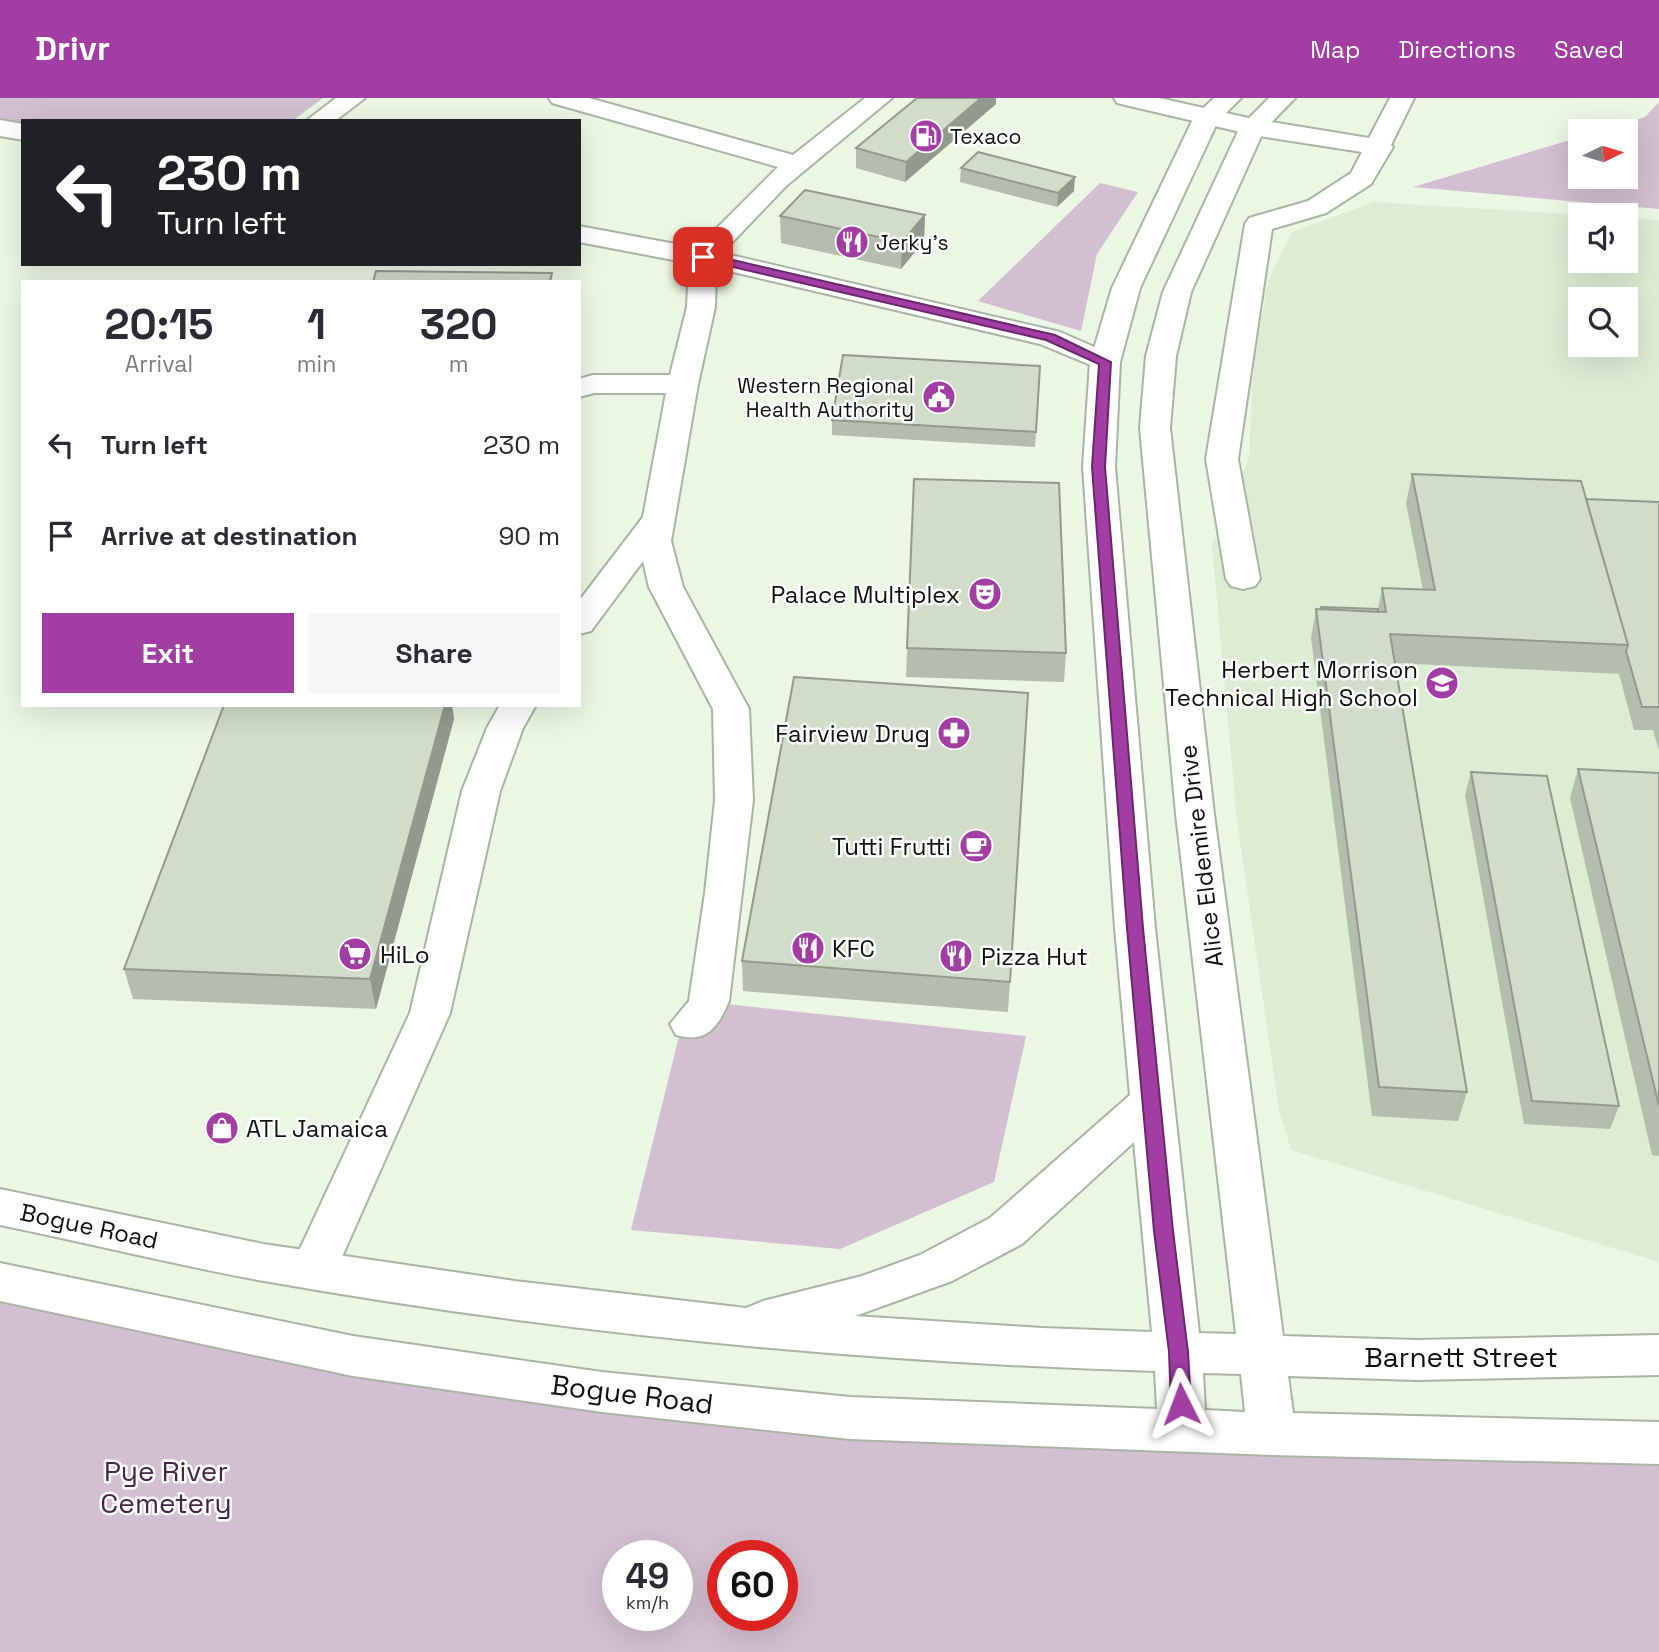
<!DOCTYPE html>
<style>
:root{--surface:#fff;--page:#f7f7f7;--text:#2b2b33;--muted:#7c7c81;--accent:#a23da3}
body{margin:0;font-family:"Space Grotesk",sans-serif;background:var(--page);color:var(--text);height:100vh;display:flex;flex-direction:column;font-size:26px;white-space:nowrap}
*{box-sizing:border-box;margin:0}
p{font-size:23px;color:var(--muted)}
.icon{flex:none;width:38px;height:38px;fill:none;stroke:currentColor;stroke-width:2;stroke-linecap:round;stroke-linejoin:round}
.map{position:relative;flex:1;overflow:hidden}
.panel{position:absolute;left:21px;top:182px;width:560px;height:427px;display:flex;flex-direction:column;background:var(--surface);border-radius:0px;box-shadow:0 7px 28px #0002}
.panel>*{flex:none}
.top-card{position:absolute;left:21px;top:21px;width:560px;height:147px;border-radius:0px;box-shadow:0 7px 28px #0002;background:#202124;color:#fff;overflow:hidden}
.needle{width:46px;rotate:85deg}
.buttons{position:absolute;left:1568px;top:21px;display:grid;gap:14px}
.buttons a{display:grid;place-items:center;width:70px;height:70px;border-radius:0px;background:var(--surface);box-shadow:0 7px 28px #0002;font-size:35px}
.speed{position:absolute;left:602px;top:1442px;display:flex;gap:14px;font-size:35px;font-weight:700;text-align:center}
.speed>*{display:grid;place-content:center;width:91px;height:91px;border-radius:50%;background:var(--surface);box-shadow:0 7px 28px #0002;line-height:1}
.speed small{font-size:18px;font-weight:400}
.speed .limit{border:10px solid #d22;background:#fff;color:#111}
.pin{position:absolute;display:grid;place-items:center;width:60px;height:60px;color:#fff;margin:-30px;border-radius:14px;box-shadow:0 4px 10px #0006}
.me{position:absolute;width:77px;margin:-38px;rotate:357deg;stroke-linejoin:round;filter:drop-shadow(0 0 5px #0008)}
.turn{display:flex;align-items:center;gap:24px;height:147px;padding:0 21px;font-size:32px}
.turn .icon{width:91px;height:91px;stroke-width:2.5}
.turn b{display:block;font-size:49px;line-height:60px}
.eta{display:flex;justify-content:space-evenly;align-items:center;height:119px;text-align:center}
.eta b{font-size:42px;font-weight:600;line-height:49px}
.button{display:flex;gap:14px;margin-top:auto;padding:14px 21px}
.button a{flex:1;height:80px;border-radius:0px;background:var(--accent);color:#fff;font-size:28px;font-weight:600;line-height:80px;text-align:center}
.button a+a{background:var(--page);color:var(--text)}
ul{padding:0;list-style:none}
li{display:flex;align-items:center;gap:21px;height:91px;padding:0 21px}
li div{flex:1}
li b{display:block;font-size:26px}
li em{font-style:normal}
header{display:flex;align-items:center;gap:42px;box-sizing:border-box;height:98px;padding:0 35px;background:var(--accent);color:#fff}
header strong{font-size:33px}
nav{display:flex;gap:38px;margin-inline-start:auto;font-size:24px}
.map>svg:first-child{display:block}
.built{fill:#ddedd4;fill-rule:evenodd}
.green{fill:#d2bfd1;fill-rule:evenodd}
.lines{fill:none;stroke-linecap:round;stroke-linejoin:round}
.minor-casing{stroke:#a9b4a3;stroke-width:4}
.major-casing{stroke:#a9b4a3;stroke-width:4}
.minor{fill:#fff;fill-rule:evenodd}
.major{fill:#fff;fill-rule:evenodd}
.wall{fill:#b4bdae}
.shaded-wall{fill:#929a8d}
.building{fill:#d1dcca;stroke:#929a8d;stroke-width:2}
.route{fill:#a23da3;stroke:#69286a;stroke-width:2}
.labels{text-anchor:middle;dominant-baseline:central;stroke-width:5;stroke-linejoin:round;paint-order:stroke}
.far-poi-label{font-size:21px;fill:#0e120c;stroke:#fff;text-anchor:start}
.poi-label{font-size:24px;fill:#0e120c;stroke:#fff;text-anchor:end}
.street-label{font-size:24px;fill:#0e120c;stroke:#fff}
.near-street-label{font-size:28px;fill:#0e120c;stroke:#fff}
.near-park-label{font-size:28px;fill:#472446;stroke:#fff}
</style>
<header>
<strong>Drivr</strong>
<nav><a>Map</a><a>Directions</a><a>Saved</a></nav>
</header>
<div class="map">
<svg width="1659" height="1554" viewBox="0 0 1659 1554">
<rect width="100%" height="100%" fill="#ebf6e4"/>
<!-- built -->
<path class="built" d="M 1374,104 L 1585,117 L 1580,117 L 1580,163 L 1626,163 L 1626,120 L 1659,122 L 1659,1164 L 1291,1052 L 1279,1011 L 1237,723 L 1212,446 L 1249,359 L 1253,269 L 1268,183 L 1292,134 ZM 1580,201 L 1626,201 L 1626,247 L 1580,247 Z"/>
<!-- green -->
<path class="green" d="M 0,0 L 323,0 L 292,23 L 23,23 L 23,30 L 0,27 Z
M 1659,4 L 1659,111 L 1413,89 L 1580,39 L 1580,79 L 1626,79 L 1626,33 L 1598,33 L 1645,19 Z
M 1100,85 L 1138,94 L 1097,156 L 1081,233 L 978,203 Z
M 688,902 L 1026,938 L 994,1084 L 840,1151 L 631,1132 Z
M 0,1186 L 602,1294 L 1659,1345 L 1659,1554 L 0,1554 ZM 618,1458 L 677,1458 L 677,1517 L 618,1517 ZM 723,1458 L 782,1458 L 782,1517 L 723,1517 Z"/>
<g class="lines">
<defs>
<path id="minor" d="M 336,0 L 365,0 L 335,23 L 306,23 Z
M 549,0 L 589,0 L 793,57 L 865,0 L 892,0 L 786,88 L 722,155 L 1060,234 L 1115,258 L 1120,264 L 1115,270 L 1105,273 L 1040,246 L 716,170 L 715,209 L 698,286 L 671,443 L 683,489 L 749,611 L 753,702 L 729,903 C 718,929 707,946 676,937 L 670,926 L 689,903 L 705,795 L 715,702 L 713,611 L 649,489 L 643,463 L 591,533 L 579,536 L 579,503 L 643,419 L 666,295 L 594,295 L 579,299 L 579,281 L 593,277 L 670,277 L 687,209 L 689,165 L 579,144 L 579,128 L 697,150 L 778,69 L 552,5 Z
M 1114,0 L 1159,0 L 1253,21 L 1369,40 L 1390,0 L 1414,0 L 1391,47 L 1393,49 L 1371,86 L 1326,115 L 1272,131 L 1238,361 L 1260,481 L 1255,488 L 1243,491 L 1231,488 L 1226,481 L 1206,361 L 1245,126 L 1249,120 L 1308,103 L 1351,75 L 1362,54 L 1253,37 L 1117,5 Z
M 0,22 L 23,26 L 23,42 L 0,38 Z
M 500,607 L 536,607 L 523,630 L 500,693 L 450,915 L 337,1170 L 330,1183 L 314,1189 L 298,1183 L 291,1170 L 410,915 L 462,693 L 487,630 Z"/>
<path id="major" d="M 1214,0 L 1241,0 L 1218,23 L 1140,190 L 1120,264 L 1115,369 L 1155,830 L 1199,1235 L 1236,1236 L 1176,716 L 1140,330 L 1146,258 L 1163,194 L 1240,29 L 1269,0 L 1295,0 L 1264,32 L 1191,194 L 1176,258 L 1170,330 L 1214,716 L 1283,1238 L 1416,1242 L 1659,1237 L 1659,1277 L 1416,1282 L 1288,1278 L 1293,1315 L 1659,1324 L 1659,1366 L 1272,1357 L 850,1341 L 602,1314 L 353,1278 L 0,1203 L 0,1165 L 353,1238 L 602,1274 L 850,1299 L 1157,1311 L 1155,1273 C 857,1264 558,1235 264,1183 C 175,1167 88,1145 0,1127 L 0,1091 L 263,1146 L 515,1183 L 746,1210 L 763,1203 L 862,1178 L 920,1157 L 990,1120 L 1130,997 L 1115,830 L 1083,369 L 1090,264 L 1112,190 L 1194,19 ZM 1134,1044 L 1152,1234 L 1042,1230 L 855,1218 L 952,1183 L 1022,1146 ZM 1203,1275 L 1241,1276 L 1245,1314 L 1205,1312 Z"/>
</defs>
<!-- minor casing -->
<use href="#minor" class="minor-casing"/>
<!-- major casing -->
<use href="#major" class="major-casing"/>
<!-- minor -->
<use href="#minor" class="minor"/>
<!-- major -->
<use href="#major" class="major"/>
</g>
<!-- wall -->
<path class="wall" d="M 996,6 L 905,84 L 856,70 L 856,50 Z
M 961,70 L 1074,93 L 1057,109 L 960,84 Z
M 925,117 L 924,143 L 901,171 L 781,145 L 780,118 Z
M 832,322 L 1036,334 L 1035,349 L 832,337 Z
M 1412,376 L 1586,401 L 1659,404 L 1659,653 L 1653,632 L 1634,632 L 1619,576 L 1395,565 L 1467,994 L 1458,1023 L 1372,1018 L 1311,540 L 1316,511 L 1378,511 L 1382,490 L 1423,492 L 1406,405 Z
M 914,381 L 1066,555 L 1064,584 L 906,579 Z
M 224,607 L 452,607 L 454,621 L 376,911 L 133,901 L 124,871 Z
M 1578,671 L 1659,675 L 1659,1058 L 1652,1057 L 1570,700 Z
M 1471,674 L 1619,1008 L 1610,1031 L 1524,1026 L 1465,697 Z
M 742,863 L 1010,884 L 1008,914 L 743,893 Z"/>
<!-- shaded-wall -->
<path class="shaded-wall" d="M 981,0 L 996,0 L 996,6 L 905,84 L 906,64 Z
M 1075,79 L 1074,93 L 1057,109 L 1058,95 Z
M 925,117 L 924,143 L 901,171 L 902,144 Z
M 445,607 L 452,607 L 454,621 L 376,911 L 370,881 Z"/>
<!-- building -->
<path class="building" d="M 917,0 L 981,0 L 906,64 L 856,50 Z
M 978,54 L 1075,79 L 1058,95 L 961,70 Z
M 805,92 L 925,117 L 902,144 L 780,118 Z
M 376,173 L 552,175 L 550,184 L 373,184 Z
M 843,257 L 1040,268 L 1036,334 L 832,322 Z
M 1412,376 L 1581,383 L 1628,547 L 1390,536 L 1467,994 L 1379,989 L 1316,511 L 1386,514 L 1382,490 L 1435,492 Z
M 914,381 L 1059,385 L 1066,555 L 907,550 Z
M 1586,401 L 1659,404 L 1659,609 L 1642,609 L 1626,553 L 1628,547 Z
M 1321,509 L 1378,511 L 1378,514 L 1322,511 Z
M 794,579 L 1028,595 L 1010,884 L 742,863 Z
M 224,607 L 445,607 L 370,881 L 124,871 Z
M 1578,671 L 1659,675 L 1659,1008 Z
M 1471,674 L 1547,678 L 1619,1008 L 1532,1003 Z"/>
<!-- route -->
<path class="route" d="M 703,155 L 1055,237 L 1111,264 L 1105,369 L 1143,830 L 1173,1133 L 1188,1254 L 1191,1306 L 1188,1312 L 1181,1315 L 1174,1312 L 1171,1306 L 1169,1254 L 1154,1133 L 1127,830 L 1092,369 L 1099,266 L 1046,242 L 699,161 L 699,156 Z"/>
<!-- icons -->
<defs>
<symbol id="fuel-disc" viewBox="-11 -11 22 22"><circle r="9.5" fill="#a23da3" stroke="#fff"/><path d="M-5.5-6h7V0h2V4h1.3V-2.5L3-4.5l.8-.8L6-3V5H2.5V1h-1V6h-7ZM-4.2-4.7v3.2H.2V-4.7Z" fill="#fff"/></symbol>
<symbol id="restaurant-disc" viewBox="-11 -11 22 22"><circle r="9.5" fill="#a23da3" stroke="#fff"/><path d="M-5-6h1v4h1v-4h1v4h1v-4h1v5L-1.5 .5V6h-2V.5L-5-1ZM5-6V6H3V1.5H1.5Q1.5-4 5-6Z" fill="#fff"/></symbol>
<symbol id="civic-disc" viewBox="-11 -11 22 22"><circle r="9.5" fill="#a23da3" stroke="#fff"/><path d="M-.6-6.5H3V-4.5H.6V-3L4-1V1h2V6H-6V1h2V-1L-.6-3ZM-1.2 2.5V6h2.4V2.5Z" fill="#fff"/></symbol>
<symbol id="theatre-disc" viewBox="-11 -11 22 22"><circle r="9.5" fill="#a23da3" stroke="#fff"/><path d="M-5-5.5Q0-4 5-5.5V0Q5 5 0 6Q-5 5-5 0ZM-3.3-2.5H-1v1.5H-3.3ZM1-2.5H3.3v1.5H1ZM-2.8 1Q0 5.5 2.8 1Z" fill="#fff"/></symbol>
<symbol id="school-disc" viewBox="-11 -11 22 22"><circle r="9.5" fill="#a23da3" stroke="#fff"/><path d="M0-5L7-2L0 1L-7-2ZM-4 1L0 2.5L4 1V4Q0 6-4 4Z" fill="#fff"/></symbol>
<symbol id="pharmacy-disc" viewBox="-11 -11 22 22"><circle r="9.5" fill="#a23da3" stroke="#fff"/><path d="M-2-6h4v4h4v4h-4v4h-4v-4h-4v-4h4Z" fill="#fff"/></symbol>
<symbol id="cafe-disc" viewBox="-11 -11 22 22"><circle r="9.5" fill="#a23da3" stroke="#fff"/><path d="M-5.5-4.5H6V0H3Q3 3.5 0 3.5H-2.5Q-5.5 3.5-5.5 0ZM3-3.2v2h1.7v-2ZM-6 4.5H4V6H-6Z" fill="#fff"/></symbol>
<symbol id="supermarket-disc" viewBox="-11 -11 22 22"><circle r="9.5" fill="#a23da3" stroke="#fff"/><path d="M-6-5.5h2.5l.6 2H6L4.5 2H-2.5L-4.4-4H-6ZM-1.5 3.2a1.3 1.3 0 1 0 .1 0ZM3 3.2a1.3 1.3 0 1 0 .1 0Z" fill="#fff"/></symbol>
<symbol id="shop-disc" viewBox="-11 -11 22 22"><circle r="9.5" fill="#a23da3" stroke="#fff"/><path d="M-5-2.5h2.3a2.7 3.5 0 0 1 5.4 0H5L5.5 6h-11ZM-1.5-2.5h3a1.5 2.3 0 0 0-3 0Z" fill="#fff"/></symbol>
</defs>
<g fill-rule="evenodd">
<use href="#fuel-disc" x="907" y="19" width="38" height="38"/>
<use href="#restaurant-disc" x="833" y="125" width="38" height="38"/>
<use href="#civic-disc" x="920" y="280" width="38" height="38"/>
<use href="#theatre-disc" x="966" y="477" width="38" height="38"/>
<use href="#school-disc" x="1423" y="566" width="38" height="38"/>
<use href="#pharmacy-disc" x="935" y="616" width="38" height="38"/>
<use href="#cafe-disc" x="957" y="729" width="38" height="38"/>
<use href="#restaurant-disc" x="789" y="831" width="38" height="38"/>
<use href="#supermarket-disc" x="336" y="837" width="38" height="38"/>
<use href="#restaurant-disc" x="937" y="839" width="38" height="38"/>
<use href="#shop-disc" x="203" y="1011" width="38" height="38"/>
</g>
<g class="labels">
<!-- far-poi labels -->
<g class="far-poi-label">
<text x="950" y="38">Texaco</text>
<text x="876" y="144">Jerky's</text>
<text x="914" y="287" text-anchor="end">Western Regional<tspan x="914" dy="24">Health Authority</tspan></text>
</g>
<!-- poi labels -->
<g class="poi-label">
<text x="960" y="496">Palace Multiplex</text>
<text x="1418" y="571">Herbert Morrison<tspan x="1418" dy="28">Technical High School</tspan></text>
<text x="930" y="635">Fairview Drug</text>
<text x="951" y="748">Tutti Frutti</text>
<text x="832" y="850" text-anchor="start">KFC</text>
<text x="380" y="856" text-anchor="start">HiLo</text>
<text x="981" y="858" text-anchor="start">Pizza Hut</text>
<text x="246" y="1030" text-anchor="start">ATL Jamaica</text>
</g>
<!-- street labels -->
<g class="street-label">
<text transform="translate(1201 758) rotate(-97)">Alice Eldemire Drive</text>
<text transform="translate(89 1128) rotate(12)">Bogue Road</text>
</g>
<!-- near-street labels -->
<g class="near-street-label">
<text x="1461" y="1259">Barnett Street</text>
<text transform="translate(632 1296) rotate(7)">Bogue Road</text>
</g>
<!-- near-park labels -->
<g class="near-park-label">
<text x="166" y="1373">Pye River<tspan x="166" dy="32">Cemetery</tspan></text>
</g>
</g>
</svg>
<div class="buttons">
<a><svg class="needle" viewBox="-14 -14 28 28"><path d="M0-13l5 13h-10z" fill="#e53935"/><path d="M0 13l5-13h-10z" fill="#7c7c81"/></svg></a>
<a><svg class="icon" aria-label="sound" viewBox="0 0 24 24"><path d="M4 9h4l5-4v14l-5-4H4zM17 9q2 3 0 6"/></svg></a>
<a><svg class="icon" aria-label="search" viewBox="0 0 24 24"><circle cx="10" cy="10" r="6"/><path d="M15 15l6 6"/></svg></a>
</div>
<div class="speed"><div>49<small>km/h</small></div><div class="limit">60</div></div>
<div class="pin" style="left:703px;top:159px;background:#d93025"><svg class="icon" aria-label="arrive" viewBox="0 0 24 24"><path d="M6 21V4h12l-3 4 3 4H6"/></svg></div>
<svg class="me" style="left:1181px;top:1306px" viewBox="-20 -20 40 40"><path d="M0-17L14 15 0 8-14 15z" fill="#a23da3" stroke="#fff" stroke-width="4"/></svg>
<div class="top-card">
<div class="turn"><svg class="icon" aria-label="left" viewBox="0 0 24 24"><path d="M17 20v-9H6M10 6l-5 5 5 5"/></svg><div><b>230 m</b>Turn left</div></div>
</div>
<section class="panel">
<div class="eta">
<div><b>20:15</b><p>Arrival</p></div>
<div><b>1</b><p>min</p></div>
<div><b>320</b><p>m</p></div>
</div>
<ul>
<li><svg class="icon" aria-label="left" viewBox="0 0 24 24"><path d="M17 20v-9H6M10 6l-5 5 5 5"/></svg><div><b>Turn left</b></div><em>230 m</em></li>
<li><svg class="icon" aria-label="arrive" viewBox="0 0 24 24"><path d="M6 21V4h12l-3 4 3 4H6"/></svg><div><b>Arrive at destination</b></div><em>90 m</em></li>
</ul>
<div class="button"><a>Exit</a><a>Share</a></div>
</section>
</div>
